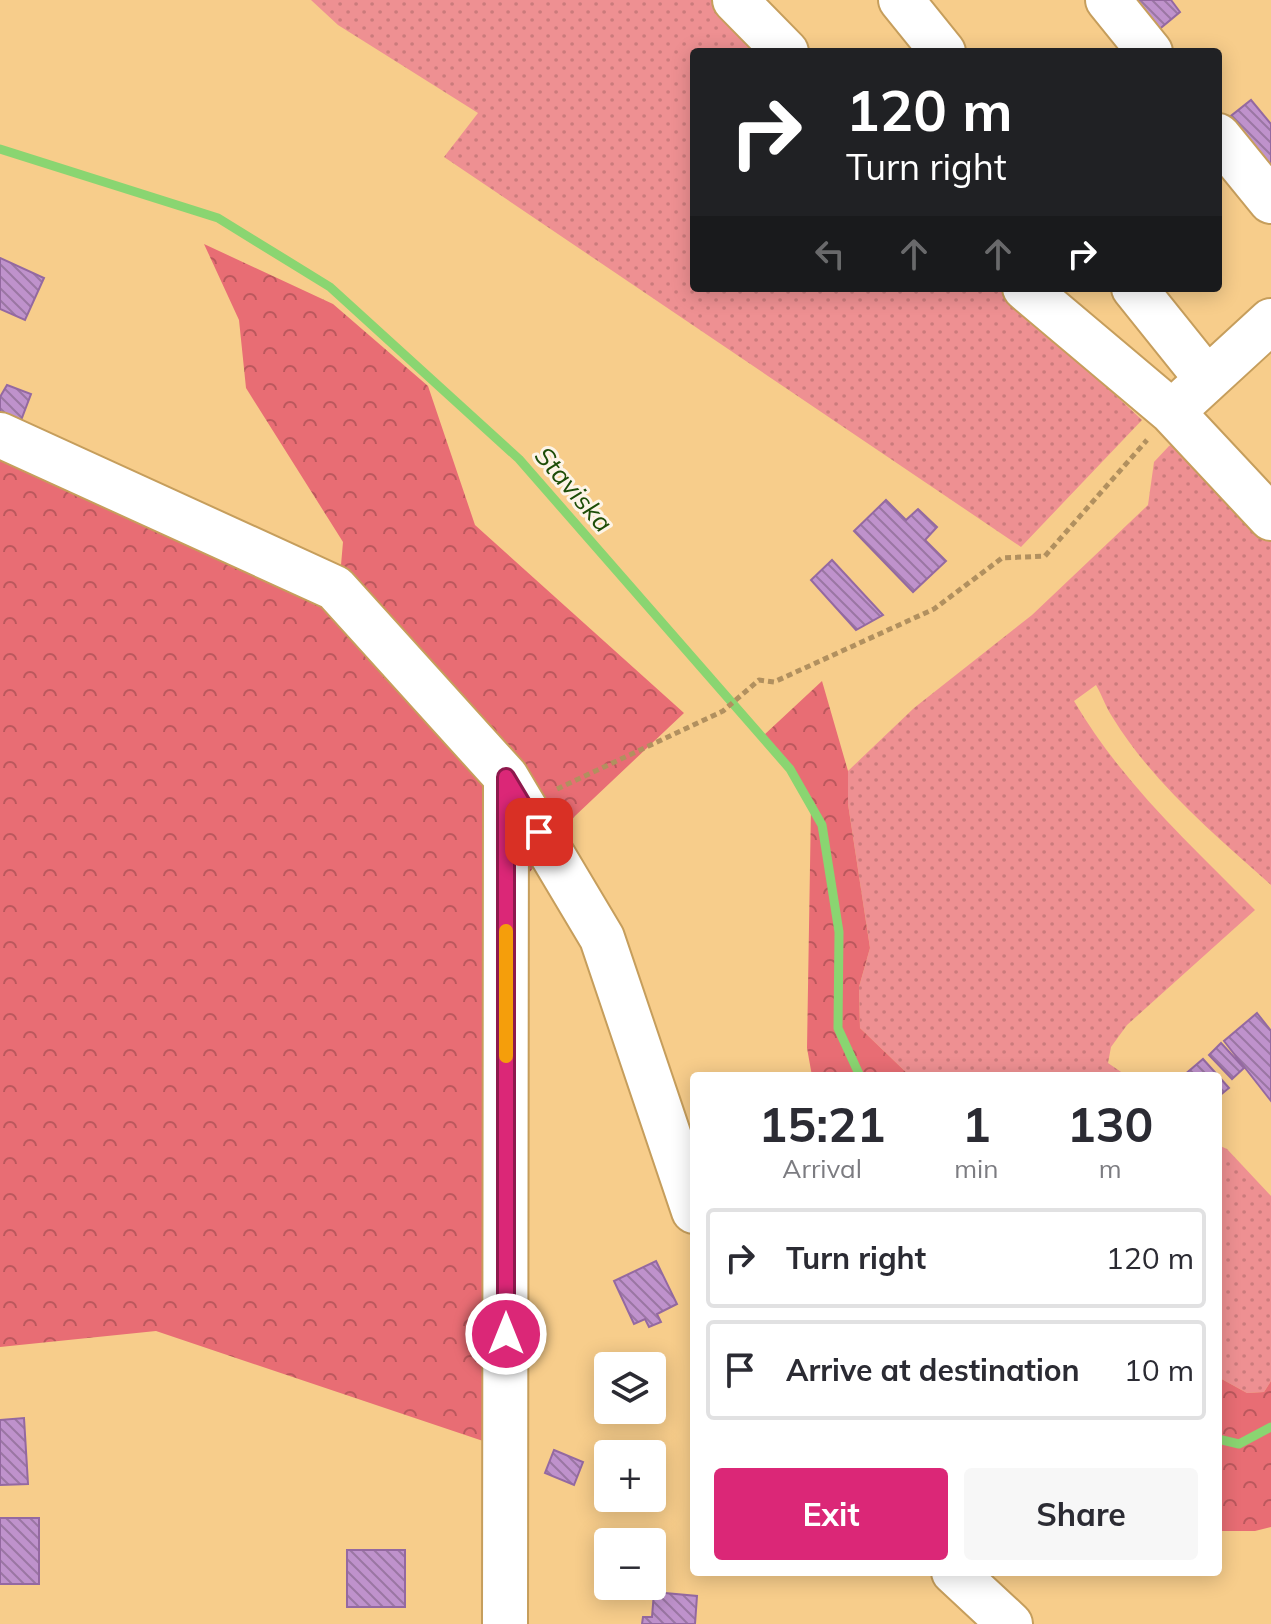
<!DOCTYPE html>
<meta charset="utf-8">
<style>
:root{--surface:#fff;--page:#f7f7f7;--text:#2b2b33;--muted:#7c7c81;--line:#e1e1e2;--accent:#db2777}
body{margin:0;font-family:Mulish,sans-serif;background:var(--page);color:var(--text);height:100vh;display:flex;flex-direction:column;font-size:30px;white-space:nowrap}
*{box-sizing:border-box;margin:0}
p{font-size:26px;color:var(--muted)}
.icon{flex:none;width:44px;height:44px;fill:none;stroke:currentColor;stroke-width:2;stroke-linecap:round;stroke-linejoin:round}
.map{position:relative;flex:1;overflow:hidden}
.panel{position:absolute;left:690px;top:1072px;width:532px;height:504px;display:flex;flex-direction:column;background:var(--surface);border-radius:8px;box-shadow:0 4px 20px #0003}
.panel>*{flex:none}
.guide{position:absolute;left:690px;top:48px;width:532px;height:244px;border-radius:8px;box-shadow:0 4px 20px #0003;background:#202124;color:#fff;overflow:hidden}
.fabs{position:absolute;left:594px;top:1352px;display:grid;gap:16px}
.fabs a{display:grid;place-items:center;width:72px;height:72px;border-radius:8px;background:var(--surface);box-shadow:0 4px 20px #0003;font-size:40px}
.pin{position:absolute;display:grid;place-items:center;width:68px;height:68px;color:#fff;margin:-34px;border-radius:16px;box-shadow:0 4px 12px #0006}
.me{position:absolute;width:88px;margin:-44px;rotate:0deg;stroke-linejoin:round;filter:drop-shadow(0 0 6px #0008)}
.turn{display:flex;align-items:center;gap:28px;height:168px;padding:0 24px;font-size:36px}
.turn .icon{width:104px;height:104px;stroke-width:2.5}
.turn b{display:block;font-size:56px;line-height:68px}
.lanes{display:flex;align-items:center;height:76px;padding:0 24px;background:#0003;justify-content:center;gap:40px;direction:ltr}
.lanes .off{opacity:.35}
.eta{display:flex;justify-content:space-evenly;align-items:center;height:136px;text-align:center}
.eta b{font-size:48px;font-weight:700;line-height:56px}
.action{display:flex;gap:16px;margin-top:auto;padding:16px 24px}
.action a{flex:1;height:92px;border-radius:8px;background:var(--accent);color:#fff;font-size:32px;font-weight:700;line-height:92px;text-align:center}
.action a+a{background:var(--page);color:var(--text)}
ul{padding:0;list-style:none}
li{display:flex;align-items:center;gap:24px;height:100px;margin:0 16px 12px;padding:0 8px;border:4px solid var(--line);border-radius:8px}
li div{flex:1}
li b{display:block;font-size:30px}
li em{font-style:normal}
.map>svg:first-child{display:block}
.grass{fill:url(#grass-dots)}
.forest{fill:url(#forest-crowns)}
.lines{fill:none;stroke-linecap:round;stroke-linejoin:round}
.stream{stroke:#8ad571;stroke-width:9}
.building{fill:url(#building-back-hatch);stroke:#9469a1;stroke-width:2}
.minor-casing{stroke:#c69e5c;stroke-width:48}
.path{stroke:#b1905f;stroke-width:5;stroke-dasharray:6 4;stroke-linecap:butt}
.minor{stroke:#fff;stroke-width:44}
.route-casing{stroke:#8e194d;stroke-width:20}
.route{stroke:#db2777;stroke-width:14}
.slow{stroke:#f59e0b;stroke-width:14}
.labels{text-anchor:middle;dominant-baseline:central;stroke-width:6;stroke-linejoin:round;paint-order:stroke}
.water-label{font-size:26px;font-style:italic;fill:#1d4d07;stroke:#fdf4e7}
</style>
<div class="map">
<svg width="1271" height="1624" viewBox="0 0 1271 1624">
<defs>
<pattern id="grass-dots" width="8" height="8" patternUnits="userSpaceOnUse" patternTransform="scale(2)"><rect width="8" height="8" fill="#ee9092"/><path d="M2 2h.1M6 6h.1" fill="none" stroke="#cb7b7c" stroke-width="1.8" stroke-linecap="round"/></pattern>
<pattern id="forest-crowns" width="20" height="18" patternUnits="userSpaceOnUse" patternTransform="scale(2)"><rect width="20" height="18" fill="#e86d74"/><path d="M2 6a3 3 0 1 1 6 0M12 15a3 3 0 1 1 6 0" fill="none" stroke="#bb585d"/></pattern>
<pattern id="building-back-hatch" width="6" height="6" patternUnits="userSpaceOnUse" patternTransform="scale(2)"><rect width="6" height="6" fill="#bf92cc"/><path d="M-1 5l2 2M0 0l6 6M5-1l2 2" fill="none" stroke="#9a76a3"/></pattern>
</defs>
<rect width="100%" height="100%" fill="#f7cd8b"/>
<!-- grass -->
<path class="grass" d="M 311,0 L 715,0 L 766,52 L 694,52 L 694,288 L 1001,288 L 1142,420 L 1021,547 L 444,157 L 478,113 L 338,25 Z
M 1181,440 L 1271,529 L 1271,885 C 1215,835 1153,783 1113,718 C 1106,708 1102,695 1096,685 L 1074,701 C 1122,783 1189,843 1255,910 L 1127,1025 L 1111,1047 L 1108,1063 L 1127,1076 L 910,1076 L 860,1028 L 859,987 L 870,948 L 848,804 L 848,771 L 914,708 L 1032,615 L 1148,505 L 1154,462 L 1169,446 Z
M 1218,1145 L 1227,1149 L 1271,1196 L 1271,1381 L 1264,1392 L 1247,1393 L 1218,1377 Z"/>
<!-- forest -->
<path class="forest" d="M 204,244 L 333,304 L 428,386 L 475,525 L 684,713 L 575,816 L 525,878 L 492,1444 L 156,1331 L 0,1347 L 0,450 L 337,611 L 343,542 L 246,388 L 239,320 Z
M 822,681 L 848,771 L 848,804 L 870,948 L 859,987 L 860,1028 L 910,1076 L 812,1076 L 807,1048 L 811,806 L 764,735 Z
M 1218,1377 L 1247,1393 L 1264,1392 L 1271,1381 L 1271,1527 L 1255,1531 L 1218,1531 Z"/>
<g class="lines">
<!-- stream -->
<path class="stream" d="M 0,149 L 218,218 L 330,287 L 519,459 L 790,769 L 822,825 L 839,932 L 838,1028 L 860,1076
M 1218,1439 L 1239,1444 L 1271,1427"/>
</g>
<!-- building -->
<path class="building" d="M 1122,0 L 1171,0 L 1180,12 L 1151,36 Z
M 1251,100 L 1271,124 L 1271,183 L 1222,123 Z
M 0,258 L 44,278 L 25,320 L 0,309 Z
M 7,385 L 31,394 L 20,423 L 0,416 L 0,397 Z
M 886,500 L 906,520 L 918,509 L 937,527 L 925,540 L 946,561 L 913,592 L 854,531 Z
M 832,560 L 883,615 L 856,630 L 811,580 Z
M 1257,1013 L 1271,1031 L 1271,1101 L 1224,1041 Z
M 1221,1043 L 1244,1068 L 1232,1079 L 1209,1055 Z
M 1203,1059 L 1229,1088 L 1218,1097 L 1218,1076 L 1183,1076 Z
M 656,1261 L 677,1304 L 657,1314 L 661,1322 L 649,1327 L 645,1319 L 634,1324 L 614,1281 Z
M 24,1418 L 28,1484 L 0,1485 L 0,1420 Z
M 554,1450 L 583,1462 L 574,1485 L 545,1473 Z
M 0,1518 L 39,1518 L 39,1584 L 0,1584 Z
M 347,1550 L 405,1550 L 405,1607 L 347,1607 Z
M 654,1592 L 697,1596 L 695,1624 L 642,1624 L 643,1617 L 652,1617 Z"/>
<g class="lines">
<defs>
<path id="minor" d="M 735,0 L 786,52
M 901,0 L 943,52
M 1108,0 L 1150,52
M 1218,136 L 1271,201
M 1025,288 L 1172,412 L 1271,321
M 1134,288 L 1207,379
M 1172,412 L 1271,518
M 0,435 L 335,588 L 506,777 L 602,938 L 694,1211
M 954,1572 L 1010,1624
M 505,1624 L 506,778"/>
</defs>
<!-- minor casing -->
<use href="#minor" class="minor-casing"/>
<!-- path -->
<path class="path" d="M 557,789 L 723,711 L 759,680 L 774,682 L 934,609 L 1002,558 L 1045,556 L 1147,440"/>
<!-- minor -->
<use href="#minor" class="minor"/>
</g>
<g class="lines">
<defs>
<path id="route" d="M 506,1334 L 506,777 L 539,832"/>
</defs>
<!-- route casing -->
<use href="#route" class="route-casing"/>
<!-- route -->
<use href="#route" class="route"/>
<!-- slow -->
<path class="slow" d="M 506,1056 L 506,931"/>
</g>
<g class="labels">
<!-- water labels -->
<g class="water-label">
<text transform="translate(574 489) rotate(49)">Staviska</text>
</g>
</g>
</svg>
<div class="fabs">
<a><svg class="icon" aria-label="layers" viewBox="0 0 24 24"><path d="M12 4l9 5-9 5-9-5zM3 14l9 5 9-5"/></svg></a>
<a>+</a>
<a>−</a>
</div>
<div class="pin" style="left:539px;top:832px;background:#d93025"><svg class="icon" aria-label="arrive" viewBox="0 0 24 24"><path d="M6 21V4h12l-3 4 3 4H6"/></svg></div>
<svg class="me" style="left:506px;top:1334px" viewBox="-20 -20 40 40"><circle r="17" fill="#db2777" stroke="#fff" stroke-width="3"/><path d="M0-11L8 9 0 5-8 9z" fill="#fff"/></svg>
<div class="guide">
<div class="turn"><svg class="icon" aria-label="right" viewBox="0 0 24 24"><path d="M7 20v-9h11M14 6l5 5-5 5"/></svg><div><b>120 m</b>Turn right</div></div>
<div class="lanes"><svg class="icon off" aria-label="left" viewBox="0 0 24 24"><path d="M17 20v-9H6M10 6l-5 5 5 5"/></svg><svg class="icon off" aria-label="ahead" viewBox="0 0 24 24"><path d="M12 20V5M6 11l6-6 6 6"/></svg><svg class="icon off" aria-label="ahead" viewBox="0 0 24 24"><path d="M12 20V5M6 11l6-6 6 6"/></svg><svg class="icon" aria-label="right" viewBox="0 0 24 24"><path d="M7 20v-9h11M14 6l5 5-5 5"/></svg></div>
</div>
<section class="panel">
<div class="eta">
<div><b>15:21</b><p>Arrival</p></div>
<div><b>1</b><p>min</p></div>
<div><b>130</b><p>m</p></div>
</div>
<ul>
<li><svg class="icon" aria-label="right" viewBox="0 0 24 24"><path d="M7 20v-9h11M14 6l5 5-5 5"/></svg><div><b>Turn right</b></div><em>120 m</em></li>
<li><svg class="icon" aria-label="arrive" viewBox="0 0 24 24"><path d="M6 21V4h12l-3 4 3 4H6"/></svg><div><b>Arrive at destination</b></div><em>10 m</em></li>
</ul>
<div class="action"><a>Exit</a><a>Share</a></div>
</section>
</div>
